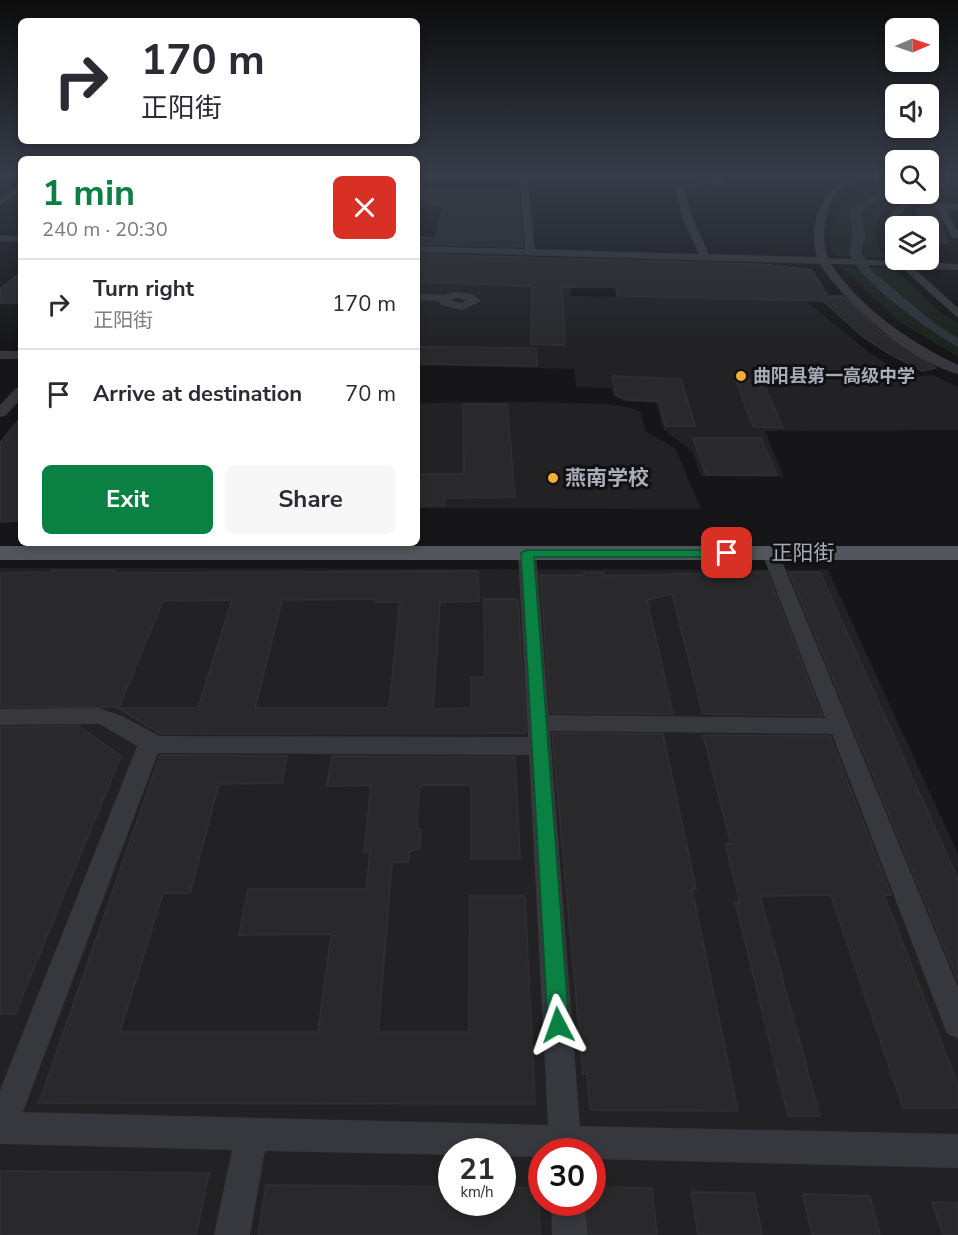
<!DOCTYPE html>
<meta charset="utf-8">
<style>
:root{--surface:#fff;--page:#f7f7f7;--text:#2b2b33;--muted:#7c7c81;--line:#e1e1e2;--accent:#0b8043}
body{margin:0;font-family:"Nunito Sans","Noto Sans SC",sans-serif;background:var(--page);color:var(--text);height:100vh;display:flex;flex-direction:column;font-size:22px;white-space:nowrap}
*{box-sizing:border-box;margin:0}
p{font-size:20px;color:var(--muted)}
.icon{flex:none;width:33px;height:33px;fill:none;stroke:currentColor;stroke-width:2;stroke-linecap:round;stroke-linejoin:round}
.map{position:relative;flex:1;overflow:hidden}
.sheet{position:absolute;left:18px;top:156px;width:402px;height:390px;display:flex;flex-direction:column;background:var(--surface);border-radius:9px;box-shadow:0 3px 9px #0003}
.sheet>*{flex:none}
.guide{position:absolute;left:18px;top:18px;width:402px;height:126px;border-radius:9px;box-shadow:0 3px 9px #0003;background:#fff;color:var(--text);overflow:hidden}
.needle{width:39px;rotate:88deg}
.buttons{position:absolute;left:885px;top:18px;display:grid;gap:12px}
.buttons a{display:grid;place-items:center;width:54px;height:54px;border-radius:9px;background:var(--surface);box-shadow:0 3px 9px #0003;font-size:30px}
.speed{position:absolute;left:438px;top:1138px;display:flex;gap:12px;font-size:30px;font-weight:700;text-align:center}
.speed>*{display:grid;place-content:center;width:78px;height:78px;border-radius:50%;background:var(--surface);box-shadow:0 3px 9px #0003;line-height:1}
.speed small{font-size:15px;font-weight:400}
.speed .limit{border:9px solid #d22;background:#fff;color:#111}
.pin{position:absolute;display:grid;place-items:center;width:51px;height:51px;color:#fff;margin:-26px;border-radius:12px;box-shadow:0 3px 9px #0006}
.me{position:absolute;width:66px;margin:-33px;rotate:356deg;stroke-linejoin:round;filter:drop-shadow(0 0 4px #0008)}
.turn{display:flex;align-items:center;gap:21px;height:126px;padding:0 24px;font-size:27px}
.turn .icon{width:78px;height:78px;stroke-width:2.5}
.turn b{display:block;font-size:42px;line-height:51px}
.round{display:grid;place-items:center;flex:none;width:63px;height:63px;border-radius:9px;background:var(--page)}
.overview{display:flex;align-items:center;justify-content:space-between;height:102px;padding:0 24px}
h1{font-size:36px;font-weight:700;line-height:45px;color:var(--accent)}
.primary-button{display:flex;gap:12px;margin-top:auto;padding:12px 24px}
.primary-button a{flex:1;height:69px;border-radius:9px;background:var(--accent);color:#fff;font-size:24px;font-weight:700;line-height:69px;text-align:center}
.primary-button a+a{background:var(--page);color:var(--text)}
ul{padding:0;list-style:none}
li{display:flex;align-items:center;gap:18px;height:90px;padding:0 24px;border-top:2px solid var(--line)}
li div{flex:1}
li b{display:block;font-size:22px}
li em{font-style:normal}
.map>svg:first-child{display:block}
.built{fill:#222225;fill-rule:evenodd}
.green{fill:#1c231d}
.water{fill:#2c353c}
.building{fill:#29292c;stroke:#303034;stroke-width:1.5;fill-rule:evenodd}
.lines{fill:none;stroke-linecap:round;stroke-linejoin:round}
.minor{fill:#37383d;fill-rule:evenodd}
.major{fill:#53555c;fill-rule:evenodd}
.route{fill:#0b8043;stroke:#07532c;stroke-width:1.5}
.poi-dot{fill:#f2b134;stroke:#111113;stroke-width:2}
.labels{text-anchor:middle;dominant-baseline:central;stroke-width:6;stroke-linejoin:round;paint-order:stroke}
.far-poi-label{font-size:18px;font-weight:bold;fill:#a8adb8;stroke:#111113;text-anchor:start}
.poi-label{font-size:21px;font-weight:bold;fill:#a8adb8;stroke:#111113;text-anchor:start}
.street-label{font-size:21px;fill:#a8adb8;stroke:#111113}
</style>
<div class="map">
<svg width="958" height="1235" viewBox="0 0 958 1235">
<rect width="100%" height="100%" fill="#161618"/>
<!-- built -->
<path class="built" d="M 417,275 L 570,280 L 571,296 L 806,301 L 871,354 L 908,377 L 933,375 L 958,387 L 958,430 L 765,431 L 784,477 L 701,476 L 692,451 L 664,430 L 656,403 L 624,401 L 613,396 L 612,388 L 576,387 L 574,369 L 417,365 Z
M 533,402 L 608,404 L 632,408 L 641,412 L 645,431 L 675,448 L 701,509 L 417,508 L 417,403 Z
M 0,568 L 828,570 L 958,854 L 958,1235 L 0,1235 ZM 452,1152 L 502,1152 L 502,1203 L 452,1203 ZM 542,1152 L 592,1152 L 592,1203 L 542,1203 Z"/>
<!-- green -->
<path class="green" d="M 895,175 L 895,181 C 875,203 847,195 851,233 C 852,241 849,248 851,256 L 834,256 C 822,221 839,200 869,186 C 878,182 886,177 895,175 Z
M 895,193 L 905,194 C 877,210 865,228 885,258 L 864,257 L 861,213 L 877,201 Z
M 842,267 L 858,268 C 884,298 922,327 958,347 L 958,357 L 897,320 Z
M 870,268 L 893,268 L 940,312 L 958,323 L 958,338 L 933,322 L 881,280 Z"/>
<!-- water -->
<path class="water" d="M 895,181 L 895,193 L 877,201 L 861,213 L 865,237 L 862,253 L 871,270 L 933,322 L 958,338 L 958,347 C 929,331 861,283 849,253 L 852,236 L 850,211 Z"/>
<!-- building -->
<path class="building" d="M 420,189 L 518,189 L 523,247 L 417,244 L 417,237 L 435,238 L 443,206 L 418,206 Z
M 917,208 L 936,210 L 948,243 L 928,241 L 928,226 L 923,226 Z
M 417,254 L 761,264 L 812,270 L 828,296 L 843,296 L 880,331 L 936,368 L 922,371 L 888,353 L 863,337 L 823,301 L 617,296 L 616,287 L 562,287 L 565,345 L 531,344 L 532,286 L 417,282 Z
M 21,272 L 21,303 L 0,303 L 0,289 Z
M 417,347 L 536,348 L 537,366 L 417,364 Z
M 612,376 L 681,379 L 695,426 L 665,426 L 659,401 L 626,400 L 616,395 Z
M 736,380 L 763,381 L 783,428 L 753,427 Z
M 463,404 L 507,404 L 515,497 L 444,498 L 444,505 L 417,506 L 417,474 L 464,474 Z
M 21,417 L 21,521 L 0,522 L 0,443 Z
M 693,438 L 761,438 L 777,475 L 706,475 Z
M 51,570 L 115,570 L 114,573 L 478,571 L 479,601 L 440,602 L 433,709 L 471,708 L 471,677 L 485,677 L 484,599 L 518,599 L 526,733 L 161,734 L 118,708 L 198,708 L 232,600 L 163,601 L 119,707 L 0,707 L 0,573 L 49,572 ZM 376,599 L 376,602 L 400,602 L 389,708 L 255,708 L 282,600 Z
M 584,572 L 603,572 L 604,576 L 767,572 L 822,716 L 703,714 L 672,594 L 647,600 L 673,714 L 551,713 L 540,575 L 584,575 Z
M 789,572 L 820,572 L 958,879 L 958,981 Z
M 79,726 L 121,756 L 15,1014 L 0,1014 L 0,727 Z
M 552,733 L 663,734 L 696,889 L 692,889 L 738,1111 L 590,1110 L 587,1074 L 583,1074 Z
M 703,735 L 830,736 L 891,895 L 884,895 L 958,1085 L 958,1108 L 903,1108 L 831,895 L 760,896 L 820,1116 L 788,1116 L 735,902 L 740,902 L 725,844 L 731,844 Z
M 160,755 L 287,756 L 282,783 L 219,784 L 190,893 L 163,893 L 120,1032 L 318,1032 L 331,934 L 239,935 L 248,889 L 366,889 L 370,852 L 364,852 L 371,785 L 327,786 L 332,756 L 515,757 L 520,859 L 471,859 L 471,785 L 423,785 L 419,788 L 417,829 L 421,829 L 420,848 L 409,852 L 408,862 L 392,862 L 378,1032 L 469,1032 L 470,896 L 525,896 L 535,1104 L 39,1103 Z
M 0,1171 L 209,1173 L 196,1235 L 0,1235 Z
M 266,1185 L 452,1187 L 452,1203 L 502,1203 L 502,1187 L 538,1188 L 540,1235 L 258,1235 Z
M 592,1187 L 652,1188 L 657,1235 L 590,1235 L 587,1203 L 592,1203 Z
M 691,1192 L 754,1193 L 762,1235 L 698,1235 Z
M 803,1194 L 870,1196 L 880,1235 L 812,1235 Z
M 932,1202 L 958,1203 L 958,1235 L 943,1235 Z"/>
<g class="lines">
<!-- minor -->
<path class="minor" d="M 519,175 L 527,175 L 535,249 L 699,254 L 683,219 L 675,187 L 722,178 L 725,183 L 684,189 L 693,219 L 709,254 L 817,257 C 805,222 827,175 867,175 C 858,181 845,184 837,192 C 824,207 821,240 828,258 L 958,264 L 958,270 L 915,269 L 958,308 L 958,318 L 900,266 L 831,264 C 861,309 910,342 958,365 L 958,374 C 912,362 845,304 820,264 L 417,252 L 417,246 L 525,249 Z
M 958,177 L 958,182 L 928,193 L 928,188 Z
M 21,184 L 21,191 L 0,205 L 0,198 Z
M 916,194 L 926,194 L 916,200 L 958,204 L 958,210 L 946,209 L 958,232 L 958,238 L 952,238 L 937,208 L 909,205 C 892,219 896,234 896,254 L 892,253 C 877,226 891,206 916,194 Z
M 0,235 L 21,236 L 21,242 L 0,241 Z
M 454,292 L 472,294 L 481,301 L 462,310 L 441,305 L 439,301 L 417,300 L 417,294 L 444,295 ZM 455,298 L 467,300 L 461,303 L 451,301 Z
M 0,351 L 21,351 L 21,359 L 0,359 Z
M 21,387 L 21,399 L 5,416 L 0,417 L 0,405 L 16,388 Z
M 126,543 L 144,543 L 144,544 L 135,549 L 129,548 Z
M 527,548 L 536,553 L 549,715 L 825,718 L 762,553 L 771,548 L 777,549 L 958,987 L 958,1038 L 947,1034 L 832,734 L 550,731 L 580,1126 L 958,1134 L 958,1168 L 592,1159 L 592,1152 L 542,1152 L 542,1157 L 502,1156 L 502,1152 L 452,1152 L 452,1155 L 265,1151 L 250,1235 L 214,1235 L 232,1150 L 0,1144 L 0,1090 L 137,746 L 99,724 L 0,725 L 0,709 L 99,708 L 122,716 L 160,736 L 528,737 L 518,553 ZM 158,753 L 529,755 L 548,1125 L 23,1112 Z
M 551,1203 L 585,1203 L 588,1235 L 552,1235 Z"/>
<!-- major -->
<path class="major" d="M 0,546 L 958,546 L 958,560 L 0,560 Z"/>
</g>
<!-- sky -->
<linearGradient id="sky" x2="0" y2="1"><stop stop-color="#0c0c0d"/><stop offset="0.5" stop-color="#363c48"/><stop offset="1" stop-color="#363c48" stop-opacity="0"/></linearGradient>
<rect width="958" height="348" fill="url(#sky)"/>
<!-- route -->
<path class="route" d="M 527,550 L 727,550 L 733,553 L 727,557 L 534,557 L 569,1025 L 566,1033 L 558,1036 L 551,1033 L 548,1025 L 521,553 Z"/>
<!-- markers -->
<g class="poi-dot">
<circle cx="741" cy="376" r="6"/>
<circle cx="553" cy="478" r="6"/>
</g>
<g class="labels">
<!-- far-poi labels -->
<g class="far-poi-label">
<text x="753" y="376">曲阳县第一高级中学</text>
</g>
<!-- poi labels -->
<g class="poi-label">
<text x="565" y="478">燕南学校</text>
</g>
<!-- street labels -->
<g class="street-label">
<text x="803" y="553">正阳街</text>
</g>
</g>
</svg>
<div class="buttons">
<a><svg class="needle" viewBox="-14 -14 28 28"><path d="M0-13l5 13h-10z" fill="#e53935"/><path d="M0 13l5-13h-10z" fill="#7c7c81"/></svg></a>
<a><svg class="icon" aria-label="sound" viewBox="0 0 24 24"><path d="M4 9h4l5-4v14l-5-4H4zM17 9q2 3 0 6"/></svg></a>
<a><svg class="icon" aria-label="search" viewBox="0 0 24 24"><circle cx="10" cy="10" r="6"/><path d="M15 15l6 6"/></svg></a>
<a><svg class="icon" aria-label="layers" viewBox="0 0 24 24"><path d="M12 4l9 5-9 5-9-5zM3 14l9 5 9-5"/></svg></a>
</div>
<div class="speed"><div>21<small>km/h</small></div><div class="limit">30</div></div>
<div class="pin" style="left:727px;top:553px;background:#d93025"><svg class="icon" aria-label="arrive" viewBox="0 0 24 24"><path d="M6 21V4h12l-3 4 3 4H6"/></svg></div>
<svg class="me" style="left:558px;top:1025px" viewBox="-20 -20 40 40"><path d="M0-17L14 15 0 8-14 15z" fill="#0b8043" stroke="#fff" stroke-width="4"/></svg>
<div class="guide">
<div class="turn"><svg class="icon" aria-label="right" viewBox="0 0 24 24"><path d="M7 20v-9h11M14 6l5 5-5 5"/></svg><div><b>170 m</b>正阳街</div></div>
</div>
<section class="sheet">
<div class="overview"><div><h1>1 min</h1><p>240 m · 20:30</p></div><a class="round" style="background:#d93025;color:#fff"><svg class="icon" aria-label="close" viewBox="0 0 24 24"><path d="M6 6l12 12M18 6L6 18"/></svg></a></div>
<ul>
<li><svg class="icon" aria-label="right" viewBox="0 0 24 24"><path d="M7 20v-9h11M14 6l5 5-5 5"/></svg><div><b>Turn right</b><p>正阳街</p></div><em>170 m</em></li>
<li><svg class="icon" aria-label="arrive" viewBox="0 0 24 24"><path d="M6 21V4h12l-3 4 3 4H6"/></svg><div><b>Arrive at destination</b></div><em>70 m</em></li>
</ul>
<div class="primary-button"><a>Exit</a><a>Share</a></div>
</section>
</div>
